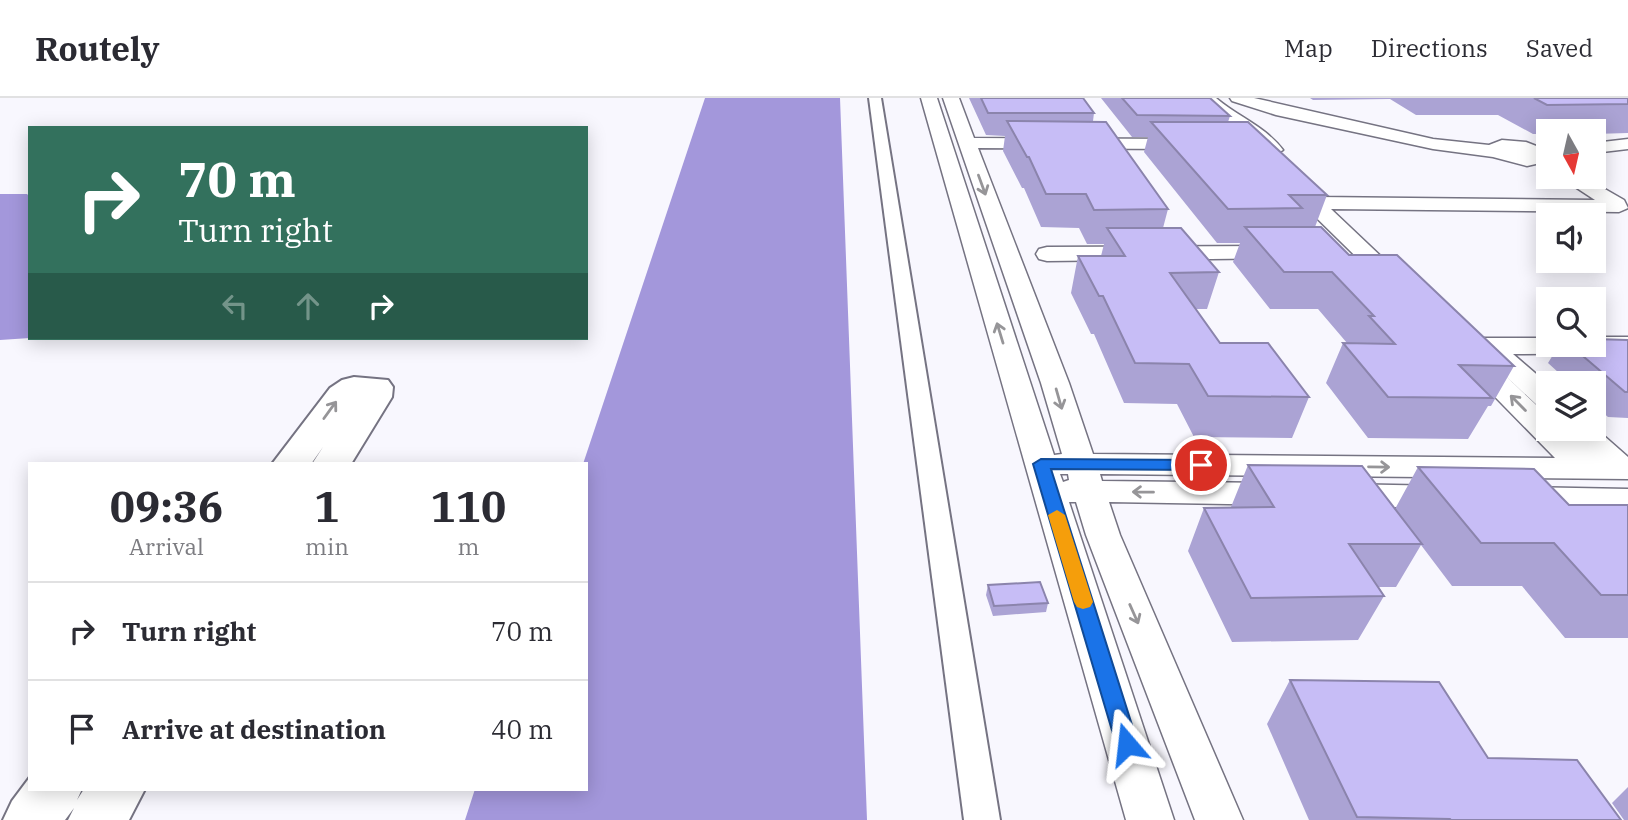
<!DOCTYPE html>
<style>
:root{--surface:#fff;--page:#f2f2f3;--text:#2b2b33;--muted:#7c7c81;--line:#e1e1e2}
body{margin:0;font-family:"IBM Plex Serif",serif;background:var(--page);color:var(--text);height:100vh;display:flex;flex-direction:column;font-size:26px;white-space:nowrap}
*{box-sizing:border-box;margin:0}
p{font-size:23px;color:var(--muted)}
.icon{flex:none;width:38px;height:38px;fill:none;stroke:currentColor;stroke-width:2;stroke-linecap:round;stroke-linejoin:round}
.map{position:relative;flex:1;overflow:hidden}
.panel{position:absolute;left:28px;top:364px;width:560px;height:329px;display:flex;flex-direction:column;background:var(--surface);border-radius:0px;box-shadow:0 4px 18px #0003}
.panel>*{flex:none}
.top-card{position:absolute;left:28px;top:28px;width:560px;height:214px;border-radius:0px;box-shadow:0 4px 18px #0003;background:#33715d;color:#fff;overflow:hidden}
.needle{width:46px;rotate:172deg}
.controls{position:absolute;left:1536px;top:21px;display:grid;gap:14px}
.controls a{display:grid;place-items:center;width:70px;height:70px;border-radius:0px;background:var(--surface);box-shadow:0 4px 18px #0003;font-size:35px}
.pin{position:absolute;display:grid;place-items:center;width:60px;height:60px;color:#fff;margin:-30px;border:4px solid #fff;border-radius:50%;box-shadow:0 2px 7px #0007}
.me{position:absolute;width:77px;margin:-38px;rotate:343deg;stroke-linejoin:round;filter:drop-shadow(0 0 5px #0008)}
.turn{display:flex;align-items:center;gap:24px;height:147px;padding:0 35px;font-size:32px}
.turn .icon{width:91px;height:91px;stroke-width:2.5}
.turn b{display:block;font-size:49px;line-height:60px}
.lanes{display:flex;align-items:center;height:66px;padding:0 35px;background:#0003;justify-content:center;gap:35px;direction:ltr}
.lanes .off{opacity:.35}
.eta{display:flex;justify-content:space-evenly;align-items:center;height:119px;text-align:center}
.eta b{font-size:42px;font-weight:800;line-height:49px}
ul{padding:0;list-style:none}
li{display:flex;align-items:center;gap:21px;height:98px;padding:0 35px;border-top:2px solid var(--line)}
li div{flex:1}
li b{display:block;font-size:26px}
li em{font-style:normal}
header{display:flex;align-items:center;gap:42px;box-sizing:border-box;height:98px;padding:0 35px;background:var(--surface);border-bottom:2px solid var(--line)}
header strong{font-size:33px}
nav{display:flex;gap:38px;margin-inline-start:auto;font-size:24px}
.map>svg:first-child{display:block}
.water{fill:#a397db}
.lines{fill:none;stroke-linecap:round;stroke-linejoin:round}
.pedestrian-casing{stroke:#757382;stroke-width:4}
.minor-casing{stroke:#757382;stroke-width:3}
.tertiary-casing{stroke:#757382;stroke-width:4}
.pedestrian{fill:#fff;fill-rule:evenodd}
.minor{fill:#fff;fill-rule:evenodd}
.tertiary{fill:#fff;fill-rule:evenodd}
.wall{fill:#aba3d4}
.building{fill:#c7bdf6;stroke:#8b84ac;stroke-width:2}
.oneway{stroke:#969598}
.route{fill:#1a73e8;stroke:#114b97;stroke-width:2}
.slow{fill:#f59e0b}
</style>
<header>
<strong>Routely</strong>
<nav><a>Map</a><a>Directions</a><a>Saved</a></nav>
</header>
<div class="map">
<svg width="1628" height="722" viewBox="0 0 1628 722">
<rect width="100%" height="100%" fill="#f8f7fe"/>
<!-- water -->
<path class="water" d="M 705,0 L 840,0 L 867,722 L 465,722 L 475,691 L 586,691 L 586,366 L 583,366 Z
M 0,96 L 27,96 L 30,99 L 30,240 L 0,242 Z"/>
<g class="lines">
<defs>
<path id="pedestrian" d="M 869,0 L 881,0 L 1000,722 L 964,722 Z"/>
<path id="minor" d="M 921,0 L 937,0 L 1054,357 L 1062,356 L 1041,285 L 943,0 L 959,0 L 974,40 L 1189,41 L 1198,46 L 1189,51 L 978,50 L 1069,285 L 1093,356 L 1555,360 L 1456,259 L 1460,253 L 1468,251 L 1466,248 L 1470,242 L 1479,240 L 1549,240 L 1549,247 L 1594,247 L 1594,239 L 1628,239 L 1628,255 L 1513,256 L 1549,287 L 1549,312 L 1539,309 L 1496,269 L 1549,319 L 1549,331 L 1561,331 L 1567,336 L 1563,331 L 1594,329 L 1628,359 L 1628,381 L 1100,376 L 1102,383 L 1280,385 L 1292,388 L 1297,396 L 1292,404 L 1280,407 L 1109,404 L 1120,437 L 1243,722 L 1195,722 L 1086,437 L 1076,404 L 1069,404 L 1174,722 L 1126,722 ZM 1060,376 L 1068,376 L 1069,382 L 1063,384 Z
M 1199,0 L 1216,0 C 1238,19 1265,28 1283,52 L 1274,57 L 1268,56 L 1238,29 L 1223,24 Z
M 1230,0 L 1254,0 L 1433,41 L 1489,47 L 1502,42 L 1526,44 L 1549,53 L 1549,63 L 1527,68 L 1493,59 L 1433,51 L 1276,17 L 1232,3 Z
M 1628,41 L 1628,51 L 1594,55 L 1594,45 Z
M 1290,77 L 1297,79 L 1318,99 L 1595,102 L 1560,79 L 1584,79 L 1624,102 L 1628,110 L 1619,114 L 1331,111 L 1407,183 L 1411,188 L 1407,193 L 1399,195 L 1391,193 L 1283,87 L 1280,83 L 1283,79 Z
M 1280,148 L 1288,150 L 1291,155 L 1288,160 L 1047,163 L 1039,161 L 1036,156 L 1039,151 L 1047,149 Z
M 1342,386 L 1445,388 L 1457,391 L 1462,399 L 1457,407 L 1445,410 L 1342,408 L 1330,405 L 1325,397 L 1330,389 Z
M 1521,389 L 1628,391 L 1628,413 L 1521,411 L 1509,408 L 1504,400 L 1509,392 Z"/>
<path id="tertiary" d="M 354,279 L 388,282 L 393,289 L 392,299 L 351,366 L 312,366 L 323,349 L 311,366 L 272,366 L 330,290 L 342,282 Z
M 30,679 L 30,691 L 82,691 L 77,702 L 84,691 L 145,691 L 129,722 L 68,722 L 74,710 L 65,722 L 3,722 L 12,703 Z"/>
</defs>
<!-- pedestrian casing -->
<use href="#pedestrian" class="pedestrian-casing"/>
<!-- minor casing -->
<use href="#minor" class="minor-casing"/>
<!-- tertiary casing -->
<use href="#tertiary" class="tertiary-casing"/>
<!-- pedestrian -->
<use href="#pedestrian" class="pedestrian"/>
<!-- minor -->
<use href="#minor" class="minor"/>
<!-- tertiary -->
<use href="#tertiary" class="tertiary"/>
</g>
<!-- wall -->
<path class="wall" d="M 969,0 L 1083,0 L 1094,15 L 1093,23 L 1168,111 L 1163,130 L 1219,174 L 1207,211 L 1196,211 L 1220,245 L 1309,299 L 1292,340 L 1194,339 L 1177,306 L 1124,305 L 1094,236 L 1091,236 L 1071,195 L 1078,158 L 1101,158 L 1104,146 L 1087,146 L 1079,130 L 1041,129 L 1024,90 L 1022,90 L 1003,53 L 1005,38 L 986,37 Z
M 1101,0 L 1210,0 L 1230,18 L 1228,24 L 1327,97 L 1315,129 L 1349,157 L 1514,268 L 1491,308 L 1488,308 L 1468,341 L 1368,340 L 1326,285 L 1343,245 L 1347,245 L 1318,211 L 1270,211 L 1233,164 L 1240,145 L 1217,145 L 1144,54 L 1148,39 L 1132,39 Z
M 1310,0 L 1628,0 L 1628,35 L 1594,36 L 1594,33 L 1549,33 L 1549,36 L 1533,36 L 1498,17 L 1416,17 L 1390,1 L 1313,2 Z
M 1628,242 L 1628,320 L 1608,319 L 1594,307 L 1594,285 L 1570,285 L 1548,265 L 1559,247 L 1594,247 Z
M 1248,367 L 1395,411 L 1418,369 L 1569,407 L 1628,407 L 1628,540 L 1565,540 L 1522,488 L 1452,488 L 1421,447 L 1396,489 L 1379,489 L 1384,498 L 1358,542 L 1232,544 L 1188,453 L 1204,410 L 1231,409 Z
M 988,487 L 1048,505 L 1046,514 L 993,518 L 986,497 Z
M 1290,582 L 1488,660 L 1621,722 L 1309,722 L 1267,626 Z
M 1628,689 L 1628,722 L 1624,722 L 1612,705 Z"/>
<!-- building -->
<path class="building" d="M 981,0 L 1083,0 L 1094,15 L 988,15 Z
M 1122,0 L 1210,0 L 1230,18 L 1137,17 Z
M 1534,0 L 1628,0 L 1628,6 L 1547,7 Z
M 1007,23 L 1106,24 L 1168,111 L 1094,112 L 1086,96 L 1046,96 L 1029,59 L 1027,59 Z
M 1151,24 L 1248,24 L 1327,97 L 1289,97 L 1302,110 L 1228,111 Z
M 1245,129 L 1321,129 L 1349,157 L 1397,157 L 1514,268 L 1459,267 L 1492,300 L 1388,299 L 1343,245 L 1395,246 L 1369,218 L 1374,218 L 1332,174 L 1284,174 Z
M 1107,130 L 1181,130 L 1219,174 L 1170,175 L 1220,245 L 1268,245 L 1309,299 L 1208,298 L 1189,266 L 1135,265 L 1103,198 L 1099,198 L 1078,158 L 1125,158 Z
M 1594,241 L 1628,242 L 1628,294 L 1625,294 L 1570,247 L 1594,247 Z
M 1248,367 L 1362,368 L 1422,446 L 1349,446 L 1384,498 L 1251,500 L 1204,410 L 1274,409 Z
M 1418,369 L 1534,371 L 1569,407 L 1628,407 L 1628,497 L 1601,497 L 1554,445 L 1481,445 Z
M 1040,484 L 1048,505 L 994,508 L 988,487 Z
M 1290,582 L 1439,584 L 1488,660 L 1577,662 L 1621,722 L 1451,722 L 1450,721 L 1357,719 Z"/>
<!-- one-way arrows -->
<defs><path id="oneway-shaft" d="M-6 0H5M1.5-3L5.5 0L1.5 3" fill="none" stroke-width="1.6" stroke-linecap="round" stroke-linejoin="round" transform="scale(1.75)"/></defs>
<g class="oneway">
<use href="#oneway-shaft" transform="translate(982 87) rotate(70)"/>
<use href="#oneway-shaft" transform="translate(1000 235) rotate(-107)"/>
<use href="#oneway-shaft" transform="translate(1059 301) rotate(74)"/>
<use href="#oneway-shaft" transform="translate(1518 305) rotate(-135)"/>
<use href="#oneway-shaft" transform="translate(330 312) rotate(-54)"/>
<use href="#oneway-shaft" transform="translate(1379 369) rotate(1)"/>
<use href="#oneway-shaft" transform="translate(1143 394) rotate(-179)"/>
<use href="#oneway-shaft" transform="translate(1134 516) rotate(66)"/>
</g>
<!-- route -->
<path class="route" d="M 1041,361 L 1201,362 L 1209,367 L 1201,372 L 1051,371 L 1138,646 L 1135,653 L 1127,656 L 1119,653 L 1116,646 L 1033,366 Z"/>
<!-- slow -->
<path class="slow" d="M 1057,412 L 1065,417 L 1093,504 L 1090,509 L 1083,511 L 1077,509 L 1074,504 L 1048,417 Z"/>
</svg>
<div class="controls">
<a><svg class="needle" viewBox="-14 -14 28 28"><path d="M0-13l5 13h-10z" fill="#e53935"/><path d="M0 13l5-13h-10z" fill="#7c7c81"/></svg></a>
<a><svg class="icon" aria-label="sound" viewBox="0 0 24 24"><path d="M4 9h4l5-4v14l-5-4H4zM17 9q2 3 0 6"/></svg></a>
<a><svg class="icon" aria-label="search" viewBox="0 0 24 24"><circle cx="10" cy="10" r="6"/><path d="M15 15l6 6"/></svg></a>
<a><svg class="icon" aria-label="layers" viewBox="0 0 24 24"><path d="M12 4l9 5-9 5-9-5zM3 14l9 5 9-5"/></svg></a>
</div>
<div class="pin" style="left:1201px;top:367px;background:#d93025"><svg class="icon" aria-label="arrive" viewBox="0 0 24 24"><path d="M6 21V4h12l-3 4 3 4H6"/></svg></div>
<svg class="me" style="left:1127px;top:646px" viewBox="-20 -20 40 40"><path d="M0-17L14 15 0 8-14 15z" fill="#1a73e8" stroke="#fff" stroke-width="4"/></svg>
<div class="top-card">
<div class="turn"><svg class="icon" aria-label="right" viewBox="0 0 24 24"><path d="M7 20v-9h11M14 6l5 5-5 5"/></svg><div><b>70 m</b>Turn right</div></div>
<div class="lanes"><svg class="icon off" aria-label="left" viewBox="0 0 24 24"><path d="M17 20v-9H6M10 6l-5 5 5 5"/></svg><svg class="icon off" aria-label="ahead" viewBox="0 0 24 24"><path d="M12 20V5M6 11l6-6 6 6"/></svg><svg class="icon" aria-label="right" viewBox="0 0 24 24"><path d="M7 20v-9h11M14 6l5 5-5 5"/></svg></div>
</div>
<section class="panel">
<div class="eta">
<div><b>09:36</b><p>Arrival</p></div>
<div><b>1</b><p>min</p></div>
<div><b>110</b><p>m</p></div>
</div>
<ul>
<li><svg class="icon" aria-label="right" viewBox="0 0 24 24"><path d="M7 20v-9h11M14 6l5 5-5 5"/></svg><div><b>Turn right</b></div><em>70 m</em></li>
<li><svg class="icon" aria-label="arrive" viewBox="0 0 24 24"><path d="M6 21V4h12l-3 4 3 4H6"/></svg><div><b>Arrive at destination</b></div><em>40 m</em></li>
</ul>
</section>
</div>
